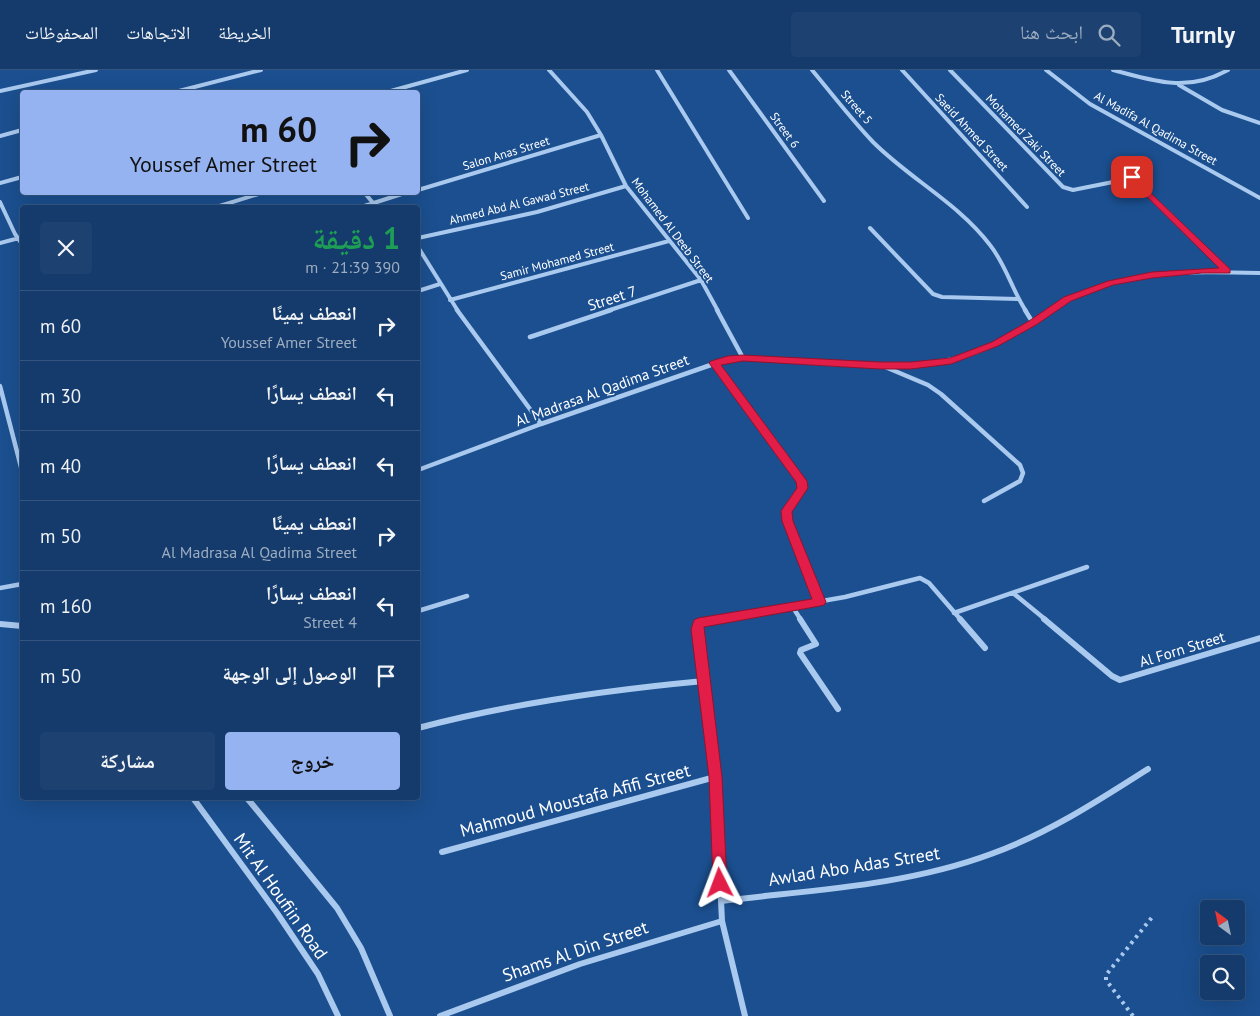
<!DOCTYPE html>
<html lang="ar">
<meta charset="utf-8">
<style>
:root{--surface:#143b6b;--page:#1d4271;--text:#f1f3f6;--muted:#9dadc1;--line:#33557e;--accent:#95b2f1}
body{margin:0;font-family:"PT Sans","Noto Naskh Arabic",sans-serif;background:var(--page);color:var(--text);direction:rtl;height:100vh;display:flex;flex-direction:column;font-size:19px;white-space:nowrap}
*{box-sizing:border-box;margin:0}
p{font-size:16px;color:var(--muted)}
.icon{flex:none;width:28px;height:28px;fill:none;stroke:currentColor;stroke-width:2;stroke-linecap:round;stroke-linejoin:round}
.map{position:relative;flex:1;overflow:hidden;direction:ltr}
.side{position:absolute;left:20px;top:135px;width:400px;height:595px;display:flex;flex-direction:column;background:var(--surface);border-radius:5px;box-shadow:0 5px 20px #0002,0 0 0 1px var(--line);direction:rtl}
.side>*{flex:none}
.guide{position:absolute;left:20px;top:20px;width:400px;height:105px;border-radius:5px;box-shadow:0 5px 20px #0002,0 0 0 1px var(--line);direction:rtl;background:#95b2f1;color:#111;overflow:hidden}
.needle{width:32px;rotate:327deg}
.tools{position:absolute;left:1200px;top:830px;display:grid;gap:10px}
.tools a{display:grid;place-items:center;width:45px;height:45px;border-radius:5px;background:var(--surface);box-shadow:0 5px 20px #0002,0 0 0 1px var(--line);font-size:25px}
.pin{position:absolute;display:grid;place-items:center;width:42px;height:42px;color:#fff;margin:-21px;border-radius:10px;box-shadow:0 2px 8px #0006}
.me{position:absolute;width:55px;margin:-28px;rotate:357deg;stroke-linejoin:round;filter:drop-shadow(0 0 4px #0008)}
.turn{display:flex;align-items:center;gap:18px;height:105px;padding:0 20px;font-size:22px}
.turn .icon{width:65px;height:65px;stroke-width:2.5}
.turn b{display:block;font-size:35px;line-height:42px}
.round{display:grid;place-items:center;flex:none;width:52px;height:52px;border-radius:5px;background:var(--page)}
.summary{display:flex;align-items:center;justify-content:space-between;height:85px;padding:0 20px}
h1{font-size:30px;font-weight:800;line-height:38px;color:#1e9e55}
.button{display:flex;gap:10px;margin-top:auto;padding:10px 20px}
.button a{flex:1;height:58px;border-radius:5px;background:var(--accent);color:#111;font-size:20px;font-weight:800;line-height:58px;text-align:center}
.button a+a{background:var(--page);color:var(--text)}
ul{padding:0;list-style:none}
li{display:flex;align-items:center;gap:15px;height:70px;padding:0 20px;border-top:1px solid var(--line)}
li div{flex:1}
li b{display:block;font-size:19px}
li em{font-style:normal}
header{display:flex;align-items:center;gap:30px;box-sizing:border-box;height:70px;padding:0 25px;background:var(--surface);border-bottom:1px solid var(--line)}
header strong{font-size:24px}
nav{display:flex;gap:28px;margin-inline-start:auto;font-size:18px}
.search{width:350px;height:45px;background:var(--page);display:flex;align-items:center;gap:12px;box-sizing:border-box;padding:0 18px;border-radius:5px;color:var(--muted);font-size:19px}
.map>svg:first-child{display:block}
.lines{fill:none;stroke-linecap:round;stroke-linejoin:round}
.path{stroke:#a9c9ee;stroke-width:4;stroke-dasharray:3 4.5;stroke-linecap:butt}
.minor-far2{stroke:#a9c9ee;stroke-width:4}
.minor-far1{stroke:#a9c9ee;stroke-width:4.5}
.minor{stroke:#a9c9ee;stroke-width:6}
.route{fill:#e11d48;stroke:#92132f}
.labels{text-anchor:middle;dominant-baseline:central;stroke-width:4;stroke-linejoin:round;paint-order:stroke}
.far-street-label{font-size:12px;fill:#fff;stroke:#1b4f8f}
.street-label{font-size:15px;fill:#fff;stroke:#1b4f8f}
.near-street-label{font-size:18px;fill:#fff;stroke:#1b4f8f}
</style>
<header>
<strong>Turnly</strong>
<div class="search"><svg class="icon" aria-label="search" viewBox="0 0 24 24"><circle cx="10" cy="10" r="6"/><path d="M15 15l6 6"/></svg>ابحث هنا</div>
<nav><a>الخريطة</a><a>الاتجاهات</a><a>المحفوظات</a></nav>
</header>
<div class="map">
<svg width="1260" height="946" viewBox="0 0 1260 946">
<rect width="100%" height="100%" fill="#1b4f8f"/>
<g class="lines">
<!-- path -->
<path class="path" d="M 1133,946 L 1106,910 L 1106,905 L 1153,846"/>
<!-- minor-far2 -->
<path class="minor-far2" d="M 549,0 L 587,42 L 601,65 L 626,116 L 701,210 L 718,241
M 657,0 L 748,148
M 729,0 L 824,131
M 812,0 C 832,24 852,50 873,72 C 910,109 958,133 990,175 C 1006,195 1012,220 1026,241
M 902,0 L 1027,137
M 950,0 L 1063,117 L 1073,120 L 1133,108 L 1227,201
M 1046,0 L 1090,34 L 1260,128
M 1113,0 C 1155,11 1187,23 1228,0
M 1179,15 L 1222,40 L 1260,53
M 0,21 L 96,0
M 175,22 L 261,0
M 387,22 L 467,0
M 0,66 L 22,60
M 0,113 L 22,107
M 418,120 L 601,65
M 364,122 L 373,133
M 0,132 L 15,164 L 22,174
M 213,138 L 265,122
M 358,138 L 408,122
M 870,158 L 933,224 L 942,227 L 1018,229
M 418,168 L 537,142 L 626,116
M 0,173 L 19,168
M 418,177 L 458,241
M 418,221 L 440,214
M 450,230 L 669,171
M 607,241 L 701,210
M 1050,241 C 1111,199 1189,201 1260,203"/>
<!-- minor-far1 -->
<path class="minor-far1" d="M 457,240 L 541,354
M 717,240 L 743,288
M 1025,240 L 1033,253
M 530,267 L 611,240
M 714,293 L 802,411 L 803,419 L 787,441 L 788,451 L 820,532
M 883,296 L 928,315 L 941,324 L 1020,395 L 1023,403 L 1020,411 L 984,431
M 0,316 L 22,401
M 418,400 L 541,354 L 728,289 L 743,288 C 808,291 886,302 949,290 C 983,284 1023,260 1052,240
M 0,518 L 22,514
M 1013,523 L 1046,550
M 792,536 L 801,550
M 418,541 L 467,526
M 954,543 L 1087,497
M 713,550 L 845,527 L 920,508 L 929,513 L 961,550"/>
<!-- minor -->
<path class="minor" d="M 720,549 L 698,553 L 697,559 L 715,707 L 722,851 L 745,946
M 800,549 L 816,574 L 801,580 L 800,583 L 838,639
M 960,549 L 985,578
M 1044,549 L 1112,606 L 1120,610 L 1260,568
M 0,554 L 22,556
M 418,658 C 512,633 607,620 704,611
M 193,728 L 277,843 L 318,904 L 338,946
M 247,728 L 337,838 L 361,878 L 390,946
M 442,782 L 715,707
M 721,831 C 811,820 905,816 991,784 C 1047,764 1098,731 1148,699
M 440,946 L 580,894 L 722,851"/>
</g>
<!-- route -->
<path class="route" d="M 1132,105 L 1230,199 L 1230,203 L 1202,203 L 1152,208 L 1113,215 L 1071,231 L 1036,255 L 998,276 L 951,294 L 911,299 L 880,299 L 743,291 L 721,295 L 807,411 L 808,418 L 792,442 L 793,451 L 826,532 L 824,535 L 820,536 L 704,557 L 722,707 L 727,813 L 725,818 L 720,820 L 715,818 L 713,813 L 709,707 L 691,559 L 694,550 L 698,548 L 812,529 L 782,451 L 781,441 L 797,418 L 796,412 L 709,293 L 711,291 L 728,286 L 743,285 L 880,292 L 911,292 L 950,288 L 992,272 L 1029,251 L 1064,227 L 1108,211 L 1152,202 L 1219,198 L 1129,109 L 1128,107 Z"/>
<g class="labels">
<!-- far-street labels -->
<g class="far-street-label">
<text transform="translate(857 37) rotate(49)">Street 5</text>
<text transform="translate(1156 58) rotate(29)">Al Madifa Al Qadima Street</text>
<text transform="translate(785 60) rotate(54)">Street 6</text>
<text transform="translate(972 62) rotate(47)">Saeid Ahmed Street</text>
<text transform="translate(1026 65) rotate(46)">Mohamed Zaki Street</text>
<text transform="translate(506 83) rotate(-17)">Salon Anas Street</text>
<text transform="translate(519 133) rotate(-14)">Ahmed Abd Al Gawad Street</text>
<text transform="translate(673 160) rotate(53)">Mohamed Al Deeb Street</text>
<text transform="translate(557 191) rotate(-15)">Samir Mohamed Street</text>
</g>
<!-- street labels -->
<g class="street-label">
<text transform="translate(612 228) rotate(-18)">Street 7</text>
<text transform="translate(602 320) rotate(-20)">Al Madrasa Al Qadima Street</text>
<text transform="translate(1182 579) rotate(-17)">Al Forn Street</text>
</g>
<!-- near-street labels -->
<g class="near-street-label">
<text transform="translate(575 730) rotate(-15)">Mahmoud Moustafa Afifi Street</text>
<text transform="translate(854 796) rotate(-9)">Awlad Abo Adas Street</text>
<text transform="translate(281 826) rotate(55)">Mit Al Houfiin Road</text>
<text transform="translate(575 881) rotate(-19)">Shams Al Din Street</text>
</g>
</g>
</svg>
<div class="tools">
<a><svg class="needle" viewBox="-14 -14 28 28"><path d="M0-13l5 13h-10z" fill="#e53935"/><path d="M0 13l5-13h-10z" fill="#9dadc1"/></svg></a>
<a><svg class="icon" aria-label="search" viewBox="0 0 24 24"><circle cx="10" cy="10" r="6"/><path d="M15 15l6 6"/></svg></a>
</div>
<div class="pin" style="left:1132px;top:107px;background:#d93025"><svg class="icon" aria-label="arrive" viewBox="0 0 24 24"><path d="M6 21V4h12l-3 4 3 4H6"/></svg></div>
<svg class="me" style="left:720px;top:813px" viewBox="-20 -20 40 40"><path d="M0-17L14 15 0 8-14 15z" fill="#e11d48" stroke="#fff" stroke-width="4"/></svg>
<div class="guide">
<div class="turn"><svg class="icon" aria-label="right" viewBox="0 0 24 24"><path d="M7 20v-9h11M14 6l5 5-5 5"/></svg><div><b>60 m</b>Youssef Amer Street</div></div>
</div>
<section class="side">
<div class="summary"><div><h1>1 دقيقة</h1><p>390 m · 21:39</p></div><a class="round"><svg class="icon" aria-label="close" viewBox="0 0 24 24"><path d="M6 6l12 12M18 6L6 18"/></svg></a></div>
<ul>
<li><svg class="icon" aria-label="right" viewBox="0 0 24 24"><path d="M7 20v-9h11M14 6l5 5-5 5"/></svg><div><b>انعطف يمينًا</b><p>Youssef Amer Street</p></div><em>60 m</em></li>
<li><svg class="icon" aria-label="left" viewBox="0 0 24 24"><path d="M17 20v-9H6M10 6l-5 5 5 5"/></svg><div><b>انعطف يسارًا</b></div><em>30 m</em></li>
<li><svg class="icon" aria-label="left" viewBox="0 0 24 24"><path d="M17 20v-9H6M10 6l-5 5 5 5"/></svg><div><b>انعطف يسارًا</b></div><em>40 m</em></li>
<li><svg class="icon" aria-label="right" viewBox="0 0 24 24"><path d="M7 20v-9h11M14 6l5 5-5 5"/></svg><div><b>انعطف يمينًا</b><p>Al Madrasa Al Qadima Street</p></div><em>50 m</em></li>
<li><svg class="icon" aria-label="left" viewBox="0 0 24 24"><path d="M17 20v-9H6M10 6l-5 5 5 5"/></svg><div><b>انعطف يسارًا</b><p>Street 4</p></div><em>160 m</em></li>
<li><svg class="icon" aria-label="arrive" viewBox="0 0 24 24"><path d="M6 21V4h12l-3 4 3 4H6"/></svg><div><b>الوصول إلى الوجهة</b></div><em>50 m</em></li>
</ul>
<div class="button"><a>خروج</a><a>مشاركة</a></div>
</section>
</div>
